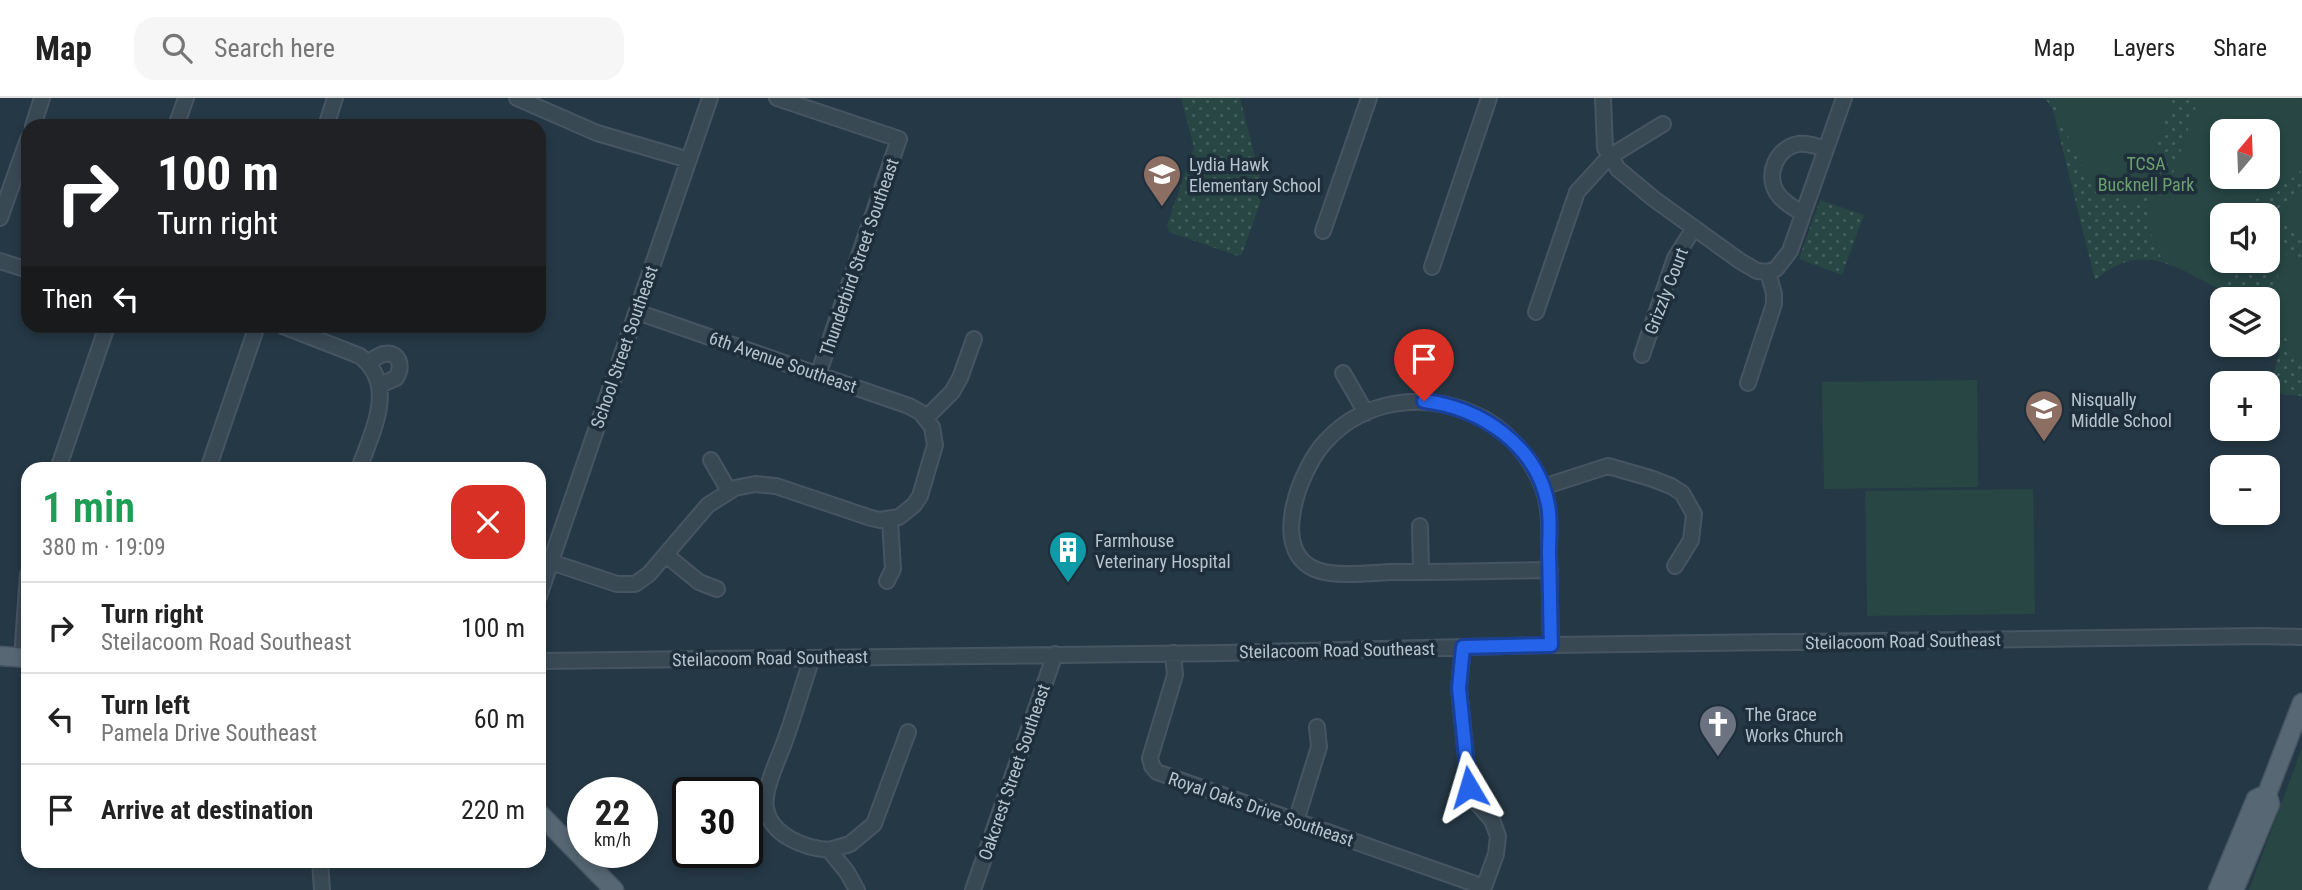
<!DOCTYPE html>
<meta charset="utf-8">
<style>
:root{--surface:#fff;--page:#f6f6f6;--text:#222;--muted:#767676;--line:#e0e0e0}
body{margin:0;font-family:"Roboto Condensed",sans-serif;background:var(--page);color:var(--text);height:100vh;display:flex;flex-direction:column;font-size:26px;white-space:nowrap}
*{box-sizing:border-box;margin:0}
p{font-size:23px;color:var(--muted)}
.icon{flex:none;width:38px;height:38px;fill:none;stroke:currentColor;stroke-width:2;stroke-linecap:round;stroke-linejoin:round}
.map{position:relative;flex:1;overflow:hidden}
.side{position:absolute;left:21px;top:364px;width:525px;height:406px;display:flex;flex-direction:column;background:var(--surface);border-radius:21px;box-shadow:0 4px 10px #0003}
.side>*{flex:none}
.hud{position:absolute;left:21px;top:21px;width:525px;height:214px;border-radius:21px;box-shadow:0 4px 10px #0003;background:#202124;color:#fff;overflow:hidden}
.needle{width:46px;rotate:19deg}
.buttons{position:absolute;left:2210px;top:21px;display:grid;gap:14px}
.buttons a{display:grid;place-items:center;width:70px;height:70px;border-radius:14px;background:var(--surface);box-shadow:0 4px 10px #0003;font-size:35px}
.speed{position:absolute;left:567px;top:679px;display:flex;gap:14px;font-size:35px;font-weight:700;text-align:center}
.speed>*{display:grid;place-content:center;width:91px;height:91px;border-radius:50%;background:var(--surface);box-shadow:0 4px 10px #0003;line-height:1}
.speed small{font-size:18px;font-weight:400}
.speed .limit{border:4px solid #111;border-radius:10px;background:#fff;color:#111}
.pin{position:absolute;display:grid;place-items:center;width:60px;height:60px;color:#fff;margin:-72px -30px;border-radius:50% 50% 50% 0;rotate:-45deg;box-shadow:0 0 7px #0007}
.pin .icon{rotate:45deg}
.me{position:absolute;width:77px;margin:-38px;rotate:353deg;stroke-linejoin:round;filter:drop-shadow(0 0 5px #0008)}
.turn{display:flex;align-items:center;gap:24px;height:147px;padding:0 21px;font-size:32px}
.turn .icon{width:91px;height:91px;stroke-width:2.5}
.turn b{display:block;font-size:49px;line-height:60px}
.then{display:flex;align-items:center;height:66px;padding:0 21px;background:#0003;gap:14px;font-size:26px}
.round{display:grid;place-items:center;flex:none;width:74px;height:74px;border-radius:21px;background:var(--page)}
.overview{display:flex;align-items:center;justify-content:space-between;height:119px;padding:0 21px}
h1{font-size:42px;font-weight:600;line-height:52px;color:#1e9e55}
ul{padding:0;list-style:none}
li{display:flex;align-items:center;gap:21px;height:91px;padding:0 21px;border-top:2px solid var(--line)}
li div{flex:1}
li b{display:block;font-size:26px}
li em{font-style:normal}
header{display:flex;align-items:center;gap:42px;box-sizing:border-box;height:98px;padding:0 35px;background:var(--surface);border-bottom:2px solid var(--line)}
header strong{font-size:33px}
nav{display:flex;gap:38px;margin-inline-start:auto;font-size:24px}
.search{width:490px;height:63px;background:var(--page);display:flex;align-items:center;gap:18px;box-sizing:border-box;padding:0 24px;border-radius:21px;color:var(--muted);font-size:26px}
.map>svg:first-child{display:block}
.park{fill:url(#park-dots);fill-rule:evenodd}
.garden{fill:#274644;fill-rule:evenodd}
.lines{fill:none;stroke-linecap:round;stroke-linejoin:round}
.minor-casing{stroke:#465561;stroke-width:18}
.major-casing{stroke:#465561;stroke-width:21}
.minor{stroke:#394954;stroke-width:14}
.major{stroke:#576874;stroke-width:18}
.route-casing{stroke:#184099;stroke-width:18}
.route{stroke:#2563eb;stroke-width:12}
.labels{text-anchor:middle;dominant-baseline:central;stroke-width:7;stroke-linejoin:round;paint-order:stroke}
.park-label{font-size:18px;fill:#6ca16f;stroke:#1e2e3a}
.poi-label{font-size:18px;fill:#b7c4ce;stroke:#1e2e3a;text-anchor:start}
.street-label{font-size:18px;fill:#b7c4ce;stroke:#1e2e3a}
</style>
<header>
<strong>Map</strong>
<div class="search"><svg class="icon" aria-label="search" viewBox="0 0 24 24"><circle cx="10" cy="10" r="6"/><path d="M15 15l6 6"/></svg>Search here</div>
<nav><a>Map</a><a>Layers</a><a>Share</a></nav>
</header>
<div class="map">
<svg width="2302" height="792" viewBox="0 0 2302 792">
<defs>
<pattern id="park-dots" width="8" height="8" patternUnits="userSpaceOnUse" patternTransform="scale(1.75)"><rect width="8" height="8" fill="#274644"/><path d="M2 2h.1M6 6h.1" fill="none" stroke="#445f5e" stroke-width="1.8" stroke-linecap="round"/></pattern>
</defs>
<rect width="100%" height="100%" fill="#253845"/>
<!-- park -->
<path class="park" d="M 1181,0 L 1240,0 L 1264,94 L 1242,156 L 1238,158 L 1169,134 L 1167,127 L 1194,49 Z
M 2045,0 L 2302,0 L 2302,298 L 2268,295 L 2279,255 L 2278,242 L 2268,225 L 2268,201 C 2258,201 2244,204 2235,200 C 2228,198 2222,193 2216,189 C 2171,166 2139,144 2095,182 L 2053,12 ZM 2222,33 L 2268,33 L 2268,79 L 2222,79 ZM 2222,117 L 2268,117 L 2268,163 L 2222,163 Z
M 1820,102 L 1864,117 L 1842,177 L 1799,161 Z"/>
<!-- garden -->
<path class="garden" d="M 2053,0 L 2172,0 L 2136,109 L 2090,85 L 2066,34 Z
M 2199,0 L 2295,0 L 2302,2 L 2302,72 L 2273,96 L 2233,108 L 2239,117 L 2222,117 L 2222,163 L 2231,163 L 2225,194 L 2172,166 L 2163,164 L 2147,126 L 2148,98 L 2176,101 L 2165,99 ZM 2268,33 L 2268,79 L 2222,79 L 2222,33 Z
M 2302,86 L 2302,134 L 2279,123 Z
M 2284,156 L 2302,162 L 2302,265 C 2275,232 2270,196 2284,156 Z
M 1977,282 L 1978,389 L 1824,391 L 1822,284 Z
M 2033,391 L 2035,516 L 1867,518 L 1865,393 Z
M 2302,650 L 2302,792 L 2249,792 Z"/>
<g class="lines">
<defs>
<path id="minor" d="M 517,0 L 597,35 L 689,62
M 777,0 L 899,41 L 818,277
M 1603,0 L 1605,50 L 1618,71 L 1654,101 L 1740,163 L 1757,173 L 1768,174
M 33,28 L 42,0
M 176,28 L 186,0
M 326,28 L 335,0
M 1803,115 C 1793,110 1783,104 1777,95 C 1765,76 1777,50 1798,46 C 1808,45 1816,48 1825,51
M 0,120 L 28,41
M 1323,133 L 1369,0
M 0,163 L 28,172
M 1432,169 L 1489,0
M 1768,174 L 1776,171 L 1790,153 L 1844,0
M 1536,214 L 1577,94 L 1609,59 L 1663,26
M 283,228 L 360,258 C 398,288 372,333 359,371
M 1642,257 L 1675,160 L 1694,130
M 368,265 C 373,262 378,257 384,256 C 400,253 403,269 396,280 L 380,287
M 1343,275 L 1366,315
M 1748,285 L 1774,206 L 1774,196 L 1768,174
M 926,320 L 952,294 L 960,280 L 974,241
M 711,362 L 729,393
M 58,371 L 107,228
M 208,371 L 257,228
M 1543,389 L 1608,368 L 1650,380 L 1671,388 L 1682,395 L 1694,416 L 1691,442 L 1675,468
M 1420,428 L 1421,474
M 666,457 L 699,484 L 717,491
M 551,464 L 617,486 L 635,486 L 649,476 L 708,407 L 735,390 L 755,386 L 776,388 L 871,420 L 880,422 L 899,419 L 914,407 L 920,398 L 935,347 L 932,329 L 920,314 L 909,308 L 637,214
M 1550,472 C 1497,473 1444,474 1391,474 C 1370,475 1336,479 1317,472 C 1267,453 1301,369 1326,343 C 1363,302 1423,294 1472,315 C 1504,328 1531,358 1543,390 C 1551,411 1549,435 1549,458 C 1550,488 1550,518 1551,547
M 887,483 L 893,471 L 890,422
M 539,498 L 710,0
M 1463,549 L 1459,590 L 1469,689 L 1477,705 L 1492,722 L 1498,738 L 1496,756 L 1483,792
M 1173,555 L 1175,577 L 1150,660 L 1152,668 L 1157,674 L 1484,789
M 22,560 L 28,476
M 812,560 C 802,589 794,619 783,648 C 777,664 763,693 766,710 C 771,738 805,750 829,752 L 847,774 L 857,792
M 539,563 L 1224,555 L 1551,547 L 2263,538 L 2302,539
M 1296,723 L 1319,649 L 1317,629
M 829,752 L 850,746 L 874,726 L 908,634
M 320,763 L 322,792
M 973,792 L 1055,556"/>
<path id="major" d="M 0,558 L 28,560
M 539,715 L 614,792
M 2218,792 L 2256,701 L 2267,696
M 2234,792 L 2270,706 L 2267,696 L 2302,605"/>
</defs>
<!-- minor casing -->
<use href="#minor" class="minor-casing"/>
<!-- major casing -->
<use href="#major" class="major-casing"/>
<!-- minor -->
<use href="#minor" class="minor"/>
<!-- major -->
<use href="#major" class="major"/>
</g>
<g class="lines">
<defs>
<path id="route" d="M 1424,303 C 1481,310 1537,347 1548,407 C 1551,422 1549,440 1549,455 C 1550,486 1550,517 1551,547 L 1463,549 L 1459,590 L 1469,689"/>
</defs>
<!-- route casing -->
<use href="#route" class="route-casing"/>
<!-- route -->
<use href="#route" class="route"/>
</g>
<!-- icons -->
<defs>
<symbol id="school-pin" viewBox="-11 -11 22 30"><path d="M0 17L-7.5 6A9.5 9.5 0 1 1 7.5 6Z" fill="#8d6e63" stroke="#1e2e3a"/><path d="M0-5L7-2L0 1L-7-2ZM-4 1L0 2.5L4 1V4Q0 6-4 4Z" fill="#fff"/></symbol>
<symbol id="building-pin" viewBox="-11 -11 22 30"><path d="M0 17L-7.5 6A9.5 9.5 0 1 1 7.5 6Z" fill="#0f9aa8" stroke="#1e2e3a"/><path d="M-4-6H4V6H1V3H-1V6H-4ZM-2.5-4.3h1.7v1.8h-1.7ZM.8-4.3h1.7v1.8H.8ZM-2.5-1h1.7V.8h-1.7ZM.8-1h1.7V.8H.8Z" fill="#fff"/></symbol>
<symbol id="church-pin" viewBox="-11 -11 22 30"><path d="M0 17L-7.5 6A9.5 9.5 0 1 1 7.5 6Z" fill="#6b7280" stroke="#1e2e3a"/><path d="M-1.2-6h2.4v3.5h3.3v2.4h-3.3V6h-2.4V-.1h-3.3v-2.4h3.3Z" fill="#fff"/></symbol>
</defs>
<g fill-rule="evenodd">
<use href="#school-pin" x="1140" y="54" width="44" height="60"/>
<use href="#school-pin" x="2022" y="289" width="44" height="60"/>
<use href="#building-pin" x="1046" y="430" width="44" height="60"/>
<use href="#church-pin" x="1696" y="604" width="44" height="60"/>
</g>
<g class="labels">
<!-- park labels -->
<g class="park-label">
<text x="2146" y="65">TCSA<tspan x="2146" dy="21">Bucknell Park</tspan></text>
</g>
<!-- poi labels -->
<g class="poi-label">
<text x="1189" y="66">Lydia Hawk<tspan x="1189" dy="21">Elementary School</tspan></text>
<text x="2071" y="301">Nisqually<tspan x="2071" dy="21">Middle School</tspan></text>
<text x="1095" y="442">Farmhouse<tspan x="1095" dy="21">Veterinary Hospital</tspan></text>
<text x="1745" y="616">The Grace<tspan x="1745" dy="21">Works Church</tspan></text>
</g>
<!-- street labels -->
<g class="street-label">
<text transform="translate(859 159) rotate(-71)">Thunderbird Street Southeast</text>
<text transform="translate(1666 193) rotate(-69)">Grizzly Court</text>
<text transform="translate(624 249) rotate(-71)">School Street Southeast</text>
<text transform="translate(783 264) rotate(19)">6th Avenue Southeast</text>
<text transform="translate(1903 543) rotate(-1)">Steilacoom Road Southeast</text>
<text transform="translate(1337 552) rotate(-1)">Steilacoom Road Southeast</text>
<text transform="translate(770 560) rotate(-1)">Steilacoom Road Southeast</text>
<text transform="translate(1014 674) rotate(-71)">Oakcrest Street Southeast</text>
<text transform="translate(1261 711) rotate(19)">Royal Oaks Drive Southeast</text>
</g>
</g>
</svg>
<div class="buttons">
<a><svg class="needle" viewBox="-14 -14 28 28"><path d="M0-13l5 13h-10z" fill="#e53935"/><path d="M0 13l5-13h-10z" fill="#767676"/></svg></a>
<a><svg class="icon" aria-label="sound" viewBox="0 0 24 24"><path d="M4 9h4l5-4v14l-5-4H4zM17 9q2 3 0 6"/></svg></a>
<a><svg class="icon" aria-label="layers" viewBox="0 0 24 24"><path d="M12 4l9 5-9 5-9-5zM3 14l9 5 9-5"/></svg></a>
<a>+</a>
<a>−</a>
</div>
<div class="speed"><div>22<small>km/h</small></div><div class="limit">30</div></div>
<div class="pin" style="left:1424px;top:303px;background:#d93025"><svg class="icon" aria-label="arrive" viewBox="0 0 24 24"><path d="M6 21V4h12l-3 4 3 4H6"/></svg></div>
<svg class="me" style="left:1469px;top:689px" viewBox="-20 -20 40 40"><path d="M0-17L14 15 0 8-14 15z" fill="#2563eb" stroke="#fff" stroke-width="4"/></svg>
<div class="hud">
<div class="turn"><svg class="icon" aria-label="right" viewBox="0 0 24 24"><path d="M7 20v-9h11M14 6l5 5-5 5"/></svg><div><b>100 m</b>Turn right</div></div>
<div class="then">Then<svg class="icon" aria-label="left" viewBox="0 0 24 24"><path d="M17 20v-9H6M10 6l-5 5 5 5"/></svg></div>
</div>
<section class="side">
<div class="overview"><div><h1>1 min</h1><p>380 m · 19:09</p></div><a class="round" style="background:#d93025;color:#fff"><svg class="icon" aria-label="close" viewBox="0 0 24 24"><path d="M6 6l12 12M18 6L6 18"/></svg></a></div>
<ul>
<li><svg class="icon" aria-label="right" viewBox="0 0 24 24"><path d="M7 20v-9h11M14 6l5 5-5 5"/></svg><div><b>Turn right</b><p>Steilacoom Road Southeast</p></div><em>100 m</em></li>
<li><svg class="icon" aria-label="left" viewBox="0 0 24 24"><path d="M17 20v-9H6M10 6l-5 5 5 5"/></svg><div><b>Turn left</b><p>Pamela Drive Southeast</p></div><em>60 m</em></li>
<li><svg class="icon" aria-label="arrive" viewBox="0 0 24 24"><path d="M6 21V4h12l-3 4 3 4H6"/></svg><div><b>Arrive at destination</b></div><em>220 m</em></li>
</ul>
</section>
</div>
